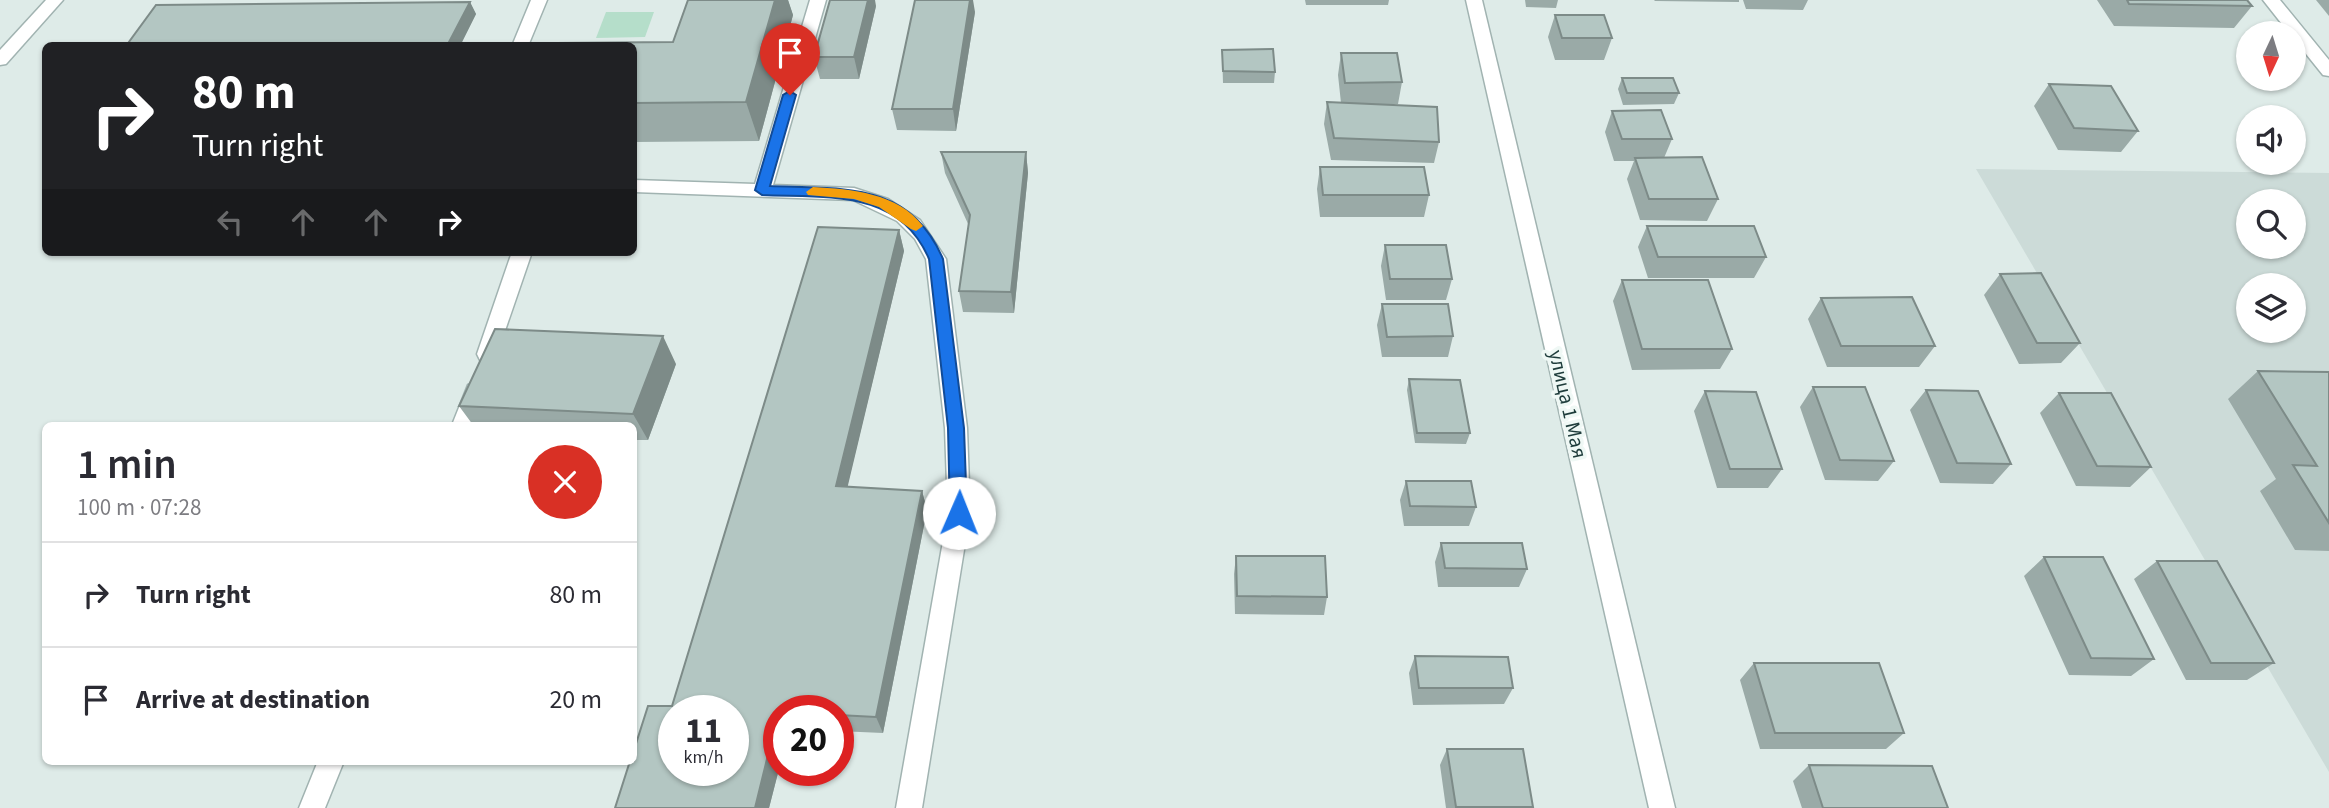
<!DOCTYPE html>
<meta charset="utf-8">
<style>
:root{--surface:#fff;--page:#f7f7f7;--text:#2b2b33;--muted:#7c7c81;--line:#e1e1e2}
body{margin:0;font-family:"Source Sans 3",sans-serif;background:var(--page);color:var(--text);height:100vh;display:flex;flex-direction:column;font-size:26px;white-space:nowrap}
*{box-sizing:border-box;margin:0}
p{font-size:23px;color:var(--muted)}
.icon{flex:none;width:38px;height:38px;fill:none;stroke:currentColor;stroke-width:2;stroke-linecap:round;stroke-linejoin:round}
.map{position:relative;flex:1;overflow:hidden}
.drawer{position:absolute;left:42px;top:422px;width:595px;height:343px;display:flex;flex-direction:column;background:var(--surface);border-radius:10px;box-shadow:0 2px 5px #0004}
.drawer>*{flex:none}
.banner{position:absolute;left:42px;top:42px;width:595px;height:214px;border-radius:10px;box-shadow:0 2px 5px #0004;background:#202124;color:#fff;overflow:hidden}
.needle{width:46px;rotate:184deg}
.controls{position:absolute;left:2236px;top:21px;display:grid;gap:14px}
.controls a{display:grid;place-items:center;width:70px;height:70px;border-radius:50%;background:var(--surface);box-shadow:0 2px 5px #0004;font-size:35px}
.speed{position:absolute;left:658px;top:695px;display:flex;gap:14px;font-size:35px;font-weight:700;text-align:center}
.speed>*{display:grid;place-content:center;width:91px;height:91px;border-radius:50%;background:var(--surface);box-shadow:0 2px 5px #0004;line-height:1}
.speed small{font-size:18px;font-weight:400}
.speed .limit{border:10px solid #d22;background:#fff;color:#111}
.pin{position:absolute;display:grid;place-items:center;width:60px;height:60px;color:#fff;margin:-72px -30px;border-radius:50% 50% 50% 0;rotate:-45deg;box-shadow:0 0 7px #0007}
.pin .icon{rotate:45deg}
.me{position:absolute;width:77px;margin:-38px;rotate:1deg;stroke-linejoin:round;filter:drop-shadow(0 0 5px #0008)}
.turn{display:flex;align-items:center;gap:24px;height:147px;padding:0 35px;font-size:32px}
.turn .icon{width:91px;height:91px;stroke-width:2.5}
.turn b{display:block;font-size:49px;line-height:60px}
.lanes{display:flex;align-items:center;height:66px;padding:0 35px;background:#0003;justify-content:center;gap:35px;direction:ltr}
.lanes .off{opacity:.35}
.round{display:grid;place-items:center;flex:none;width:74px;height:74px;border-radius:37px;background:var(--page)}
.overview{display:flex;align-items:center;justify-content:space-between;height:119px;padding:0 35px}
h1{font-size:42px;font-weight:600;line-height:52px}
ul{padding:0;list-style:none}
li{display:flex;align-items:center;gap:21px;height:105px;padding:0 35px;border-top:2px solid var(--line)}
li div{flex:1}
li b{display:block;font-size:26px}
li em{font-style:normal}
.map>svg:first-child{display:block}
.built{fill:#ccdbd8;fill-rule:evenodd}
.green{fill:#b5deca}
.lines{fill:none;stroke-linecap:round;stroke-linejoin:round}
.service-casing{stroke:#a1b3b1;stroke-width:3}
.minor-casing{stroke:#a1b3b1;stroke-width:3}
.tertiary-casing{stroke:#a1b3b1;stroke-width:3}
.service{fill:#fff;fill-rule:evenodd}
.minor{fill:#fff;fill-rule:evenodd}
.tertiary{fill:#fff;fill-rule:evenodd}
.wall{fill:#9aaaa7}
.shaded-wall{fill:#7d8b88}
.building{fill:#b3c6c2;stroke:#7d8b88;stroke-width:2;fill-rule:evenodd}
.route{fill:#1a73e8;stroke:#114b97;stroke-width:2}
.slow{fill:#f59e0b}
.labels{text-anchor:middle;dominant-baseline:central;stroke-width:7;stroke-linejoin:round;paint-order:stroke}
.street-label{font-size:21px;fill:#1e3c3b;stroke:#eff8f5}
</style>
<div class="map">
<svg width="2329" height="808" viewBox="0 0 2329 808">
<rect width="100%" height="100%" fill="#deebe8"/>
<!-- built -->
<path class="built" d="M 1976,169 L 2329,173 L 2329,772 ZM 2249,201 L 2294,201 L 2294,247 L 2249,247 ZM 2249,285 L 2294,285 L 2294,331 L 2249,331 Z"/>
<!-- green -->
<path class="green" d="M 606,12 L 654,12 L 645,37 L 596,38 Z"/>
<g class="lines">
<defs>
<path id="service" d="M 531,0 L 547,0 L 528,46 L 512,46 Z
M 810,0 L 826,0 L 773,185 L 854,188 L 888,199 L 920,220 L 946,259 L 967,428 L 970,513 L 922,808 L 896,808 L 948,513 L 945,428 L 926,259 L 915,239 L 897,221 L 853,200 L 634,192 L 634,180 L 755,184 Z
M 2263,0 L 2280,0 L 2329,60 L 2329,76 L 2323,75 L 2294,39 L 2294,33 L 2289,33 Z
M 512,252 L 532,252 L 497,354 L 494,360 L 487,362 L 480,360 L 477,354 Z
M 475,383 L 482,385 L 485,391 L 474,425 L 452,425 L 468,385 Z
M 318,761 L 344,761 L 325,808 L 299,808 Z"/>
<path id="minor" d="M 46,0 L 63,0 L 6,64 L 0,65 L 0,50 Z"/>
<path id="tertiary" d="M 1466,0 L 1482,0 L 1675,808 L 1649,808 Z"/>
</defs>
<!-- service casing -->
<use href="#service" class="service-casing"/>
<!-- minor casing -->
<use href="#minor" class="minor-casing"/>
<!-- tertiary casing -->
<use href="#tertiary" class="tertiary-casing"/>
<!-- service -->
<use href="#service" class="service"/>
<!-- minor -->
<use href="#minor" class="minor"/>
<!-- tertiary -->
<use href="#tertiary" class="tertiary"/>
</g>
<!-- wall -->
<path class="wall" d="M 688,0 L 788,0 L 793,15 L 759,141 L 634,142 L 634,46 L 673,42 Z
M 1305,0 L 1389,0 L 1388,5 L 1306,5 Z
M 1525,0 L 1558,0 L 1556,8 L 1526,7 Z
M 1654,0 L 1739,0 L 1739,2 L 1655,1 Z
M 1743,0 L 1808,0 L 1803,10 L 1746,9 Z
M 2097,0 L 2247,0 L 2252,6 L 2234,28 L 2114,26 Z
M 2316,0 L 2329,0 L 2329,16 Z
M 470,2 L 476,14 L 460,46 L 126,46 Z
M 876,6 L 859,79 L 820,79 L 814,57 Z
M 975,12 L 956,131 L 897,130 L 892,109 Z
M 1555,15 L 1612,38 L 1604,60 L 1555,60 L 1548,37 Z
M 1222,50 L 1275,72 L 1274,83 L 1223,83 Z
M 1341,53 L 1402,82 L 1398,104 L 1381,104 L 1439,142 L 1434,163 L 1331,160 L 1324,124 L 1327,102 L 1341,103 L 1338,75 Z
M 1622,78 L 1679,93 L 1674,104 L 1623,105 L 1618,89 Z
M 2049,84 L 2138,131 L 2121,152 L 2058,150 L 2034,106 Z
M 1612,111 L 1672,139 L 1664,158 L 1718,199 L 1707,221 L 1640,220 L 1627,179 L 1634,161 L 1614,161 L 1605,132 Z
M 941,152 L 1026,152 L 1028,173 L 1014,313 L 963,312 L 959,291 L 969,226 L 945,173 Z
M 1320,167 L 1429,195 L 1424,217 L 1320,217 L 1317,189 Z
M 1647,226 L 1766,257 L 1754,278 L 1648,278 L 1638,247 Z
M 899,230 L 904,251 L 847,487 L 922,491 L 927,510 L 883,733 L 838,731 L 838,710 L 779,710 L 779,769 L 769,808 L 672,706 Z
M 1385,245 L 1452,279 L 1446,300 L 1386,300 L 1381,266 Z
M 2000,274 L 2080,343 L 2061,363 L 2019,364 L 1984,295 Z
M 1622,280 L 1732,349 L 1720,369 L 1632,370 L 1613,301 Z
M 1821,298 L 1935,346 L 1919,367 L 1827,367 L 1808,319 Z
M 1382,304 L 1453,336 L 1448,357 L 1382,357 L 1377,325 Z
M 676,364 L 648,440 L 634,440 L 634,425 L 473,425 L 459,406 Z
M 2258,371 L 2329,372 L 2329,551 L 2295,550 L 2260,491 L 2276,479 L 2228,399 Z
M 1409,379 L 1470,433 L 1466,444 L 1415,443 L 1407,390 Z
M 1813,387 L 1894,461 L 1878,481 L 1825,480 L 1800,407 Z
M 1926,390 L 2011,464 L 1993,484 L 1940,483 L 1910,410 Z
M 1705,391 L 1782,469 L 1768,488 L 1717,488 L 1694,411 Z
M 2059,393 L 2151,467 L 2130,487 L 2076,486 L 2040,413 Z
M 1406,481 L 1476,507 L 1469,526 L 1404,526 L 1400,500 Z
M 1441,543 L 1527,569 L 1519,587 L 1438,587 L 1435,562 Z
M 1236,556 L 1327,597 L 1324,615 L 1235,614 L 1234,574 Z
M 2044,557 L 2154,659 L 2131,676 L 2069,675 L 2024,576 Z
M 2157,561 L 2274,663 L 2247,680 L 2186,680 L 2134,579 Z
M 1415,656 L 1513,688 L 1504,704 L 1413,705 L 1409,673 Z
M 1754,663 L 1904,733 L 1886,749 L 1760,749 L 1740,680 Z
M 1447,749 L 1533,807 L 1533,808 L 1446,808 L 1440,765 Z
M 1809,765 L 1948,808 L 1802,808 L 1793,781 Z"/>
<!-- shaded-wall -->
<path class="shaded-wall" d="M 775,0 L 788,0 L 793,15 L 759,141 L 746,102 Z
M 868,0 L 875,0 L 876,6 L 859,79 L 854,57 Z
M 970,0 L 973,0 L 975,12 L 956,131 L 953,109 Z
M 470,2 L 476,14 L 460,46 L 449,46 L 448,44 Z
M 1026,152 L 1028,173 L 1014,313 L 1011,292 Z
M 899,230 L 904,251 L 843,506 L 836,486 Z
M 663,336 L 676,364 L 648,440 L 633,414 Z
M 922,491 L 927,510 L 883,733 L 876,717 Z
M 779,714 L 779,769 L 769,808 L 755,808 Z"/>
<!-- building -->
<path class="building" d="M 688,0 L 775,0 L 746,102 L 634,103 L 634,46 L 556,46 L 557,43 L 673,42 Z
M 830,0 L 868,0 L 854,57 L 814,57 Z
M 915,0 L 970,0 L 953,109 L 892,109 Z
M 2127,0 L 2247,0 L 2252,6 L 2129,4 Z
M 470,2 L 448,44 L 126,46 L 156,5 Z
M 1555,15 L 1604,15 L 1612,38 L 1562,38 Z
M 1273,49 L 1275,72 L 1223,71 L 1222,50 Z
M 1341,53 L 1397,53 L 1402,82 L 1345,83 Z
M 1622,78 L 1673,78 L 1679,93 L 1627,93 Z
M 2049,84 L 2111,86 L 2138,131 L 2074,128 Z
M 1327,102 L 1437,107 L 1439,142 L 1334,138 Z
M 1661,110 L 1672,139 L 1622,139 L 1612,111 Z
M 941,152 L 1026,152 L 1011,292 L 959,291 L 970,215 Z
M 1702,157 L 1718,199 L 1649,199 L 1635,158 Z
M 1320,167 L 1424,167 L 1429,195 L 1323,195 Z
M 1647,226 L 1754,226 L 1766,257 L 1658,257 Z
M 818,227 L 899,230 L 836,486 L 922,491 L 876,717 L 838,715 L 838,710 L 779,710 L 755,808 L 615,808 L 630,761 L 634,761 L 634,750 L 648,706 L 672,706 ZM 674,710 L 733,710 L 733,770 L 674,770 Z
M 1385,245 L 1446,245 L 1452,279 L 1390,279 Z
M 2041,273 L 2080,343 L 2037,343 L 2000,274 Z
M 1622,280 L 1708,280 L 1732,349 L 1642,349 Z
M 1912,297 L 1935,346 L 1841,346 L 1821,298 Z
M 1382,304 L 1448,304 L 1453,336 L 1387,337 Z
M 495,329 L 663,336 L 633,414 L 459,406 Z
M 2258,371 L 2329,372 L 2329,523 L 2293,465 L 2317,466 Z
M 1409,379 L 1460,380 L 1470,433 L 1417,433 Z
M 1813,387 L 1865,387 L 1894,461 L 1840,460 Z
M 1926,390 L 1978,391 L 2011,464 L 1957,463 Z
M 1705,391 L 1756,392 L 1782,469 L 1730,469 Z
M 2059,393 L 2111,393 L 2151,467 L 2097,466 Z
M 1406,481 L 1471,481 L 1476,507 L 1410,506 Z
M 1441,543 L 1522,543 L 1527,569 L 1445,568 Z
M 1236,556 L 1325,556 L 1327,597 L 1237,596 Z
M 2044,557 L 2103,557 L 2154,659 L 2091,658 Z
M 2157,561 L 2217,561 L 2274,663 L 2211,663 Z
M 1415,656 L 1508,657 L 1513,688 L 1419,688 Z
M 1754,663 L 1879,663 L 1904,733 L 1775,733 Z
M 1447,749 L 1523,749 L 1533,807 L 1456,807 Z
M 1809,765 L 1932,766 L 1948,808 L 1823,808 Z"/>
<!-- route -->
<path class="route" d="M 790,91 L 796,95 L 770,186 C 843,189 910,181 943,259 L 964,428 L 967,513 L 965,518 L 959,520 L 953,518 L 950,513 L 948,428 L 929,259 C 899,188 826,198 762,195 L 755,190 L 783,95 Z"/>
<!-- slow -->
<path class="slow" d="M 813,187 C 851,189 898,193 923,226 L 916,231 L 911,229 L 879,207 L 854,199 L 808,195 L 806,192 Z"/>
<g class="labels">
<!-- street labels -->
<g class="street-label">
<text transform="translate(1568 404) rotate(77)">улица 1 Мая</text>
</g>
</g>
</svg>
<div class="controls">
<a><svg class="needle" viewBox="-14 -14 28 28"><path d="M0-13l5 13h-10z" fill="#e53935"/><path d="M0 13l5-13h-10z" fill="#7c7c81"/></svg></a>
<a><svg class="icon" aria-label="sound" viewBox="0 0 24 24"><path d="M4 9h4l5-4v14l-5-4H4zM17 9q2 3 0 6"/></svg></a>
<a><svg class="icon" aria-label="search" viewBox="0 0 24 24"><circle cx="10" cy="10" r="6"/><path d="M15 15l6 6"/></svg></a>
<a><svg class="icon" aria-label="layers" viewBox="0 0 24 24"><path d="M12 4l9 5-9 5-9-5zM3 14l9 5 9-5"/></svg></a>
</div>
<div class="speed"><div>11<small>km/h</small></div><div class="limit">20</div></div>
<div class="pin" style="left:790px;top:95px;background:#d93025"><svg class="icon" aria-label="arrive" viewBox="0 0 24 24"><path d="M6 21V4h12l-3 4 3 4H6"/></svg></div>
<svg class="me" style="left:959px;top:513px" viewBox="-20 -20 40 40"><circle r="19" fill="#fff"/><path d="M0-13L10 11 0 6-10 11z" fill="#1a73e8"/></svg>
<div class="banner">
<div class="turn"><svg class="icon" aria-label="right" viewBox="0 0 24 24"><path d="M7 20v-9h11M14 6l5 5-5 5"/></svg><div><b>80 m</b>Turn right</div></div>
<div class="lanes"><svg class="icon off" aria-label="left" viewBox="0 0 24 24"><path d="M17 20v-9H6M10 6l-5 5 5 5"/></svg><svg class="icon off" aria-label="ahead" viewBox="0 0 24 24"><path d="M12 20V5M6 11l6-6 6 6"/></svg><svg class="icon off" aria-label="ahead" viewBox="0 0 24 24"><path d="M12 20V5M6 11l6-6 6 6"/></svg><svg class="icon" aria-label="right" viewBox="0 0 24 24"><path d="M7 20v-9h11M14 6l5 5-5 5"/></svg></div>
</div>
<section class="drawer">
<div class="overview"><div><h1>1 min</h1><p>100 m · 07:28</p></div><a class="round" style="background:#d93025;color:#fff"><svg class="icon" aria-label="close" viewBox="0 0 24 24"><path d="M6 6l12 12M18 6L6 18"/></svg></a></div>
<ul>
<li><svg class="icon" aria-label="right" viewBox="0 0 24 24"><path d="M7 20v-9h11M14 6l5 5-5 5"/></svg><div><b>Turn right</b></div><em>80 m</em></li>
<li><svg class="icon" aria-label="arrive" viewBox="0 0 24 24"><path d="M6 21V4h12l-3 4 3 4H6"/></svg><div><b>Arrive at destination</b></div><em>20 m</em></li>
</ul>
</section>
</div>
